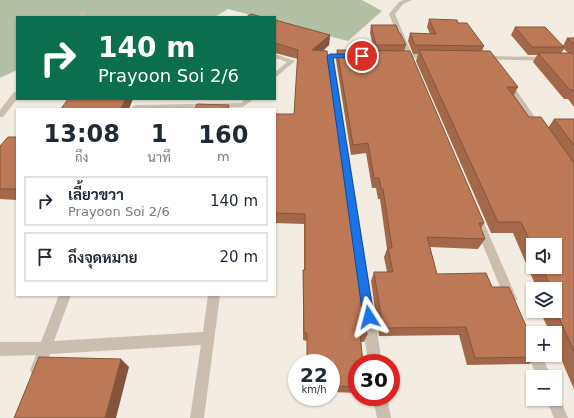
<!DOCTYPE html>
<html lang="th">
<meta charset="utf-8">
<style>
:root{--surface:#fff;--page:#f2f2f3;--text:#1f2937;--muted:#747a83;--line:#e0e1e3}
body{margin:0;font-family:"DejaVu Sans",Sarabun,sans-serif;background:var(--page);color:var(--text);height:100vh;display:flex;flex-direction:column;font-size:15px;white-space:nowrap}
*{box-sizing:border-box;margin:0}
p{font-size:13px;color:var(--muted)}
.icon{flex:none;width:22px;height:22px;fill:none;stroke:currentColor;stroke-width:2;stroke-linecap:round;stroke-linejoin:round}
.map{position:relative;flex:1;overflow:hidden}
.sheet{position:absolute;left:16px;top:108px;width:260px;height:188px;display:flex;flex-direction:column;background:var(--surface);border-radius:0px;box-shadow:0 1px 3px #0004}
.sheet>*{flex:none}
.top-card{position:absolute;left:16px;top:16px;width:260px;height:84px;border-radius:0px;box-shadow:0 1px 3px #0004;background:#0b6e4f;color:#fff;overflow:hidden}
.controls{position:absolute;left:526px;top:238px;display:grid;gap:8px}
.controls a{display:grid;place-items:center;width:36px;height:36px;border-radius:0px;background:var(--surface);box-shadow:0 1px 3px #0004;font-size:20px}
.speed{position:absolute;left:288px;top:354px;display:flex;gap:8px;font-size:20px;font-weight:700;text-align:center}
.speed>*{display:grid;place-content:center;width:52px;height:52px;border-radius:50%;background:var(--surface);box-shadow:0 1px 3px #0004;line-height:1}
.speed small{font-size:10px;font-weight:400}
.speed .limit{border:6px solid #d22;background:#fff;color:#111}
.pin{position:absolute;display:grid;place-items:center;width:34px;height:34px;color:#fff;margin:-17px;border:2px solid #fff;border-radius:50%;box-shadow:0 1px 4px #0007}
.me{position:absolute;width:44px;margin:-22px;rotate:351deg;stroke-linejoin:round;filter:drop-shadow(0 0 3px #0008)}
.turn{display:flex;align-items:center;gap:14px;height:84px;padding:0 16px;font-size:18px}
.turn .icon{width:52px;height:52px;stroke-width:2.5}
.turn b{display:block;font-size:28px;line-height:34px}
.eta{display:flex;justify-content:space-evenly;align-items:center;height:68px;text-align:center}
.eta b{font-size:24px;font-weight:600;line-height:28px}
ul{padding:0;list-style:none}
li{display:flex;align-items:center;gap:12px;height:50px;margin:0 8px 6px;padding:0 8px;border:2px solid var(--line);border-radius:0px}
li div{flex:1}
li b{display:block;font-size:15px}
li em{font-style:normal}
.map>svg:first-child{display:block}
.green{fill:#b3c0a2}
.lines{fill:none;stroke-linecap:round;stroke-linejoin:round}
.minor{fill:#cabeae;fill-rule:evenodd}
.wall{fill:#a36849;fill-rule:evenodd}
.shaded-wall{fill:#84553c}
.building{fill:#bd7955;stroke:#84553c}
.route{fill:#1a73e8;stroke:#114b97}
</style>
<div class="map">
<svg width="574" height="418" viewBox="0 0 574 418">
<rect width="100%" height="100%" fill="#f2ece2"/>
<!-- green -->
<path class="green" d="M 0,0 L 362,0 L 382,11 L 348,41 L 275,22 L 275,17 L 258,17 L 228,9 L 215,17 L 17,17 L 17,70 L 0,78 Z"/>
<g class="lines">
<!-- minor -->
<path class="minor" d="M 404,0 L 412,0 L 403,4 L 395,14 L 412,54 L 430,55 L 432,56 L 432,58 L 413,58 L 414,61 L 411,63 L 409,62 L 407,58 L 398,58 L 395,56 L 398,54 L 405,54 L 389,14 L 399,2 Z
M 82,11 L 87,12 L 83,17 L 77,17 Z
M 275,54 L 295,61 L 275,78 L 275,72 L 287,62 L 275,58 Z
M 330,54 L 348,54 L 351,56 L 348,58 L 334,58 L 382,363 L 368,363 L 327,56 Z
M 482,56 L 548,57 L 551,59 L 548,61 L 480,59 L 480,57 Z
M 504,81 L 510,81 L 543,129 L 542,131 L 536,131 L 503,83 Z
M 14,92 L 17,92 L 17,99 L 3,117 L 0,117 L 0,110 Z
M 245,99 L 254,99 L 243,107 L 135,109 L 132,107 L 136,105 L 241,103 Z
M 476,212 L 480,213 L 481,216 L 517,299 L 515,303 L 511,305 L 507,303 L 505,299 L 471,216 L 472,213 Z
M 59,295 L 71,295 L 54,341 L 203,332 L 208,295 L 220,295 L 204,418 L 190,418 L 201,345 L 50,354 L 42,375 L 37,377 L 32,375 L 30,370 L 36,355 L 0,356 L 0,342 L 41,342 Z
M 533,349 L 533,355 L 542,355 L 551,377 L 537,377 L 528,355 L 530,350 Z
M 555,393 L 558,394 L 568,418 L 554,418 L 546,399 L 555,399 Z
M 373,397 L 387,397 L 391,418 L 377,418 Z"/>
</g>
<!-- wall -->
<path class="wall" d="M 429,19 L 458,23 L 484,46 L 482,51 L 518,87 L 514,95 L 529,117 L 548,128 L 554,119 L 574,119 L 574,389 L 555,345 L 555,333 L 550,333 L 540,311 L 555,311 L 555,289 L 537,289 L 513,233 L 491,233 L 416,61 L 418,54 L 413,54 L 408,41 L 410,33 L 430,34 L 427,27 ZM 533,245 L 555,267 L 533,267 Z
M 275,20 L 330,35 L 329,45 L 323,51 L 367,335 L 364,342 L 361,342 L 357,363 L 357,393 L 331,392 L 331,363 L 307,363 L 307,341 L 303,340 L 303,270 L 304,270 L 304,224 L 275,223 L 275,114 L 294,114 L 298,59 L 275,53 Z
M 371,25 L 399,33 L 406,45 L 404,51 L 484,223 L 481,228 L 485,239 L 478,249 L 430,247 L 437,274 L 492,287 L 540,357 L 529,364 L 467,365 L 459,335 L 379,336 L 371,281 L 374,272 L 387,272 L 384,257 L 387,249 L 380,199 L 378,199 L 376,188 L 372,188 L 366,153 L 351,155 L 336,60 L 337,50 L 374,51 L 370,33 Z
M 515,27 L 563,46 L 567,38 L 574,38 L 574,107 L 568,99 L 564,99 L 533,62 L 537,55 L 528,55 L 511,35 ZM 564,49 L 568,53 L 561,53 Z
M 17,137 L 17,200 L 0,199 L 0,146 Z"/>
<!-- shaded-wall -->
<path class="shaded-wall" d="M 330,35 L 329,45 L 311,60 L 312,50 Z
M 125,99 L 133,99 L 129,109 L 121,109 Z
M 121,359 L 129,367 L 116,418 L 105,418 Z"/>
<!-- building -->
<path class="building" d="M 251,14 L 262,17 L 246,17 Z
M 429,19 L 457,20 L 458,23 L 467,23 L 484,46 L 415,45 L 410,33 L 436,34 Z
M 275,20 L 330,35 L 312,50 L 327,51 L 367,335 L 360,334 L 363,363 L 357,363 L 357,387 L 331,386 L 331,363 L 307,363 L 307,333 L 304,333 L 303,270 L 305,270 L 305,214 L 275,213 L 275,114 L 294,114 L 298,50 L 275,43 Z
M 371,25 L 396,25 L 399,33 L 400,33 L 406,45 L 376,45 Z
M 515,27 L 545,27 L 564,47 L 532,47 Z
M 567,38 L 574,38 L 574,44 Z
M 337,50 L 410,51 L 484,223 L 479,223 L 485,239 L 427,237 L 437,274 L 486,273 L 492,287 L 509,287 L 533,342 L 533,355 L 539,355 L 540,357 L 475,358 L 466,327 L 383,328 L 374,272 L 393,272 L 388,248 L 392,248 L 383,189 L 381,188 L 379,178 L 374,178 L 368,143 L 353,145 Z
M 419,50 L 490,51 L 518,87 L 507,87 L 529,117 L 541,117 L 574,163 L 574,351 L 555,309 L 555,289 L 546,289 L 544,286 L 550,286 L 542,267 L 555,267 L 555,245 L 533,245 L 533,248 L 521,222 L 498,222 Z
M 538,53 L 572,53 L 574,55 L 574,90 L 570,90 Z
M 68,99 L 125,99 L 121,109 L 61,109 Z
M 197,104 L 229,105 L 228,109 L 195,109 Z
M 554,119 L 574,119 L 574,145 Z
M 8,137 L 17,137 L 17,189 L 0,189 L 0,146 Z
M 39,357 L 121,359 L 105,418 L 14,418 Z"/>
<!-- route -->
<path class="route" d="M 362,54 L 365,56 L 364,57 L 333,58 L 374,317 L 373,321 L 369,322 L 365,321 L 363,317 L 327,56 L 330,54 Z"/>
</svg>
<div class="controls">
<a><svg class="icon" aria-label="sound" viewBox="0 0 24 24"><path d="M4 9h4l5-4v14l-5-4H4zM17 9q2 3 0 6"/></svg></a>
<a><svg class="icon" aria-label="layers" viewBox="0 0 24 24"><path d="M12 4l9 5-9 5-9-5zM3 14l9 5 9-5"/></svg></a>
<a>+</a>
<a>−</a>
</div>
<div class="speed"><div>22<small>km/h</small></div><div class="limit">30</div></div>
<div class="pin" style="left:362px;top:56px;background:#d93025"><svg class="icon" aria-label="arrive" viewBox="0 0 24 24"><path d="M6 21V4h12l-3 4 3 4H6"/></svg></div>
<svg class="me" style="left:369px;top:317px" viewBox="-20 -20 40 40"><path d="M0-17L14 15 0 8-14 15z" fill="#1a73e8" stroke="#fff" stroke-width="4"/></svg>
<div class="top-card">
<div class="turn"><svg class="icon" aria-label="right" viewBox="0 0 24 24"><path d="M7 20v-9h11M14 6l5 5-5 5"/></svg><div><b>140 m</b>Prayoon Soi 2/6</div></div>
</div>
<section class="sheet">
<div class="eta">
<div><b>13:08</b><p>ถึง</p></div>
<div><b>1</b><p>นาที</p></div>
<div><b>160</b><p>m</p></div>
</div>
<ul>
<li><svg class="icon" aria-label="right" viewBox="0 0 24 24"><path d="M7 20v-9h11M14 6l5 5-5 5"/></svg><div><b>เลี้ยวขวา</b><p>Prayoon Soi 2/6</p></div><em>140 m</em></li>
<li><svg class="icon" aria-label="arrive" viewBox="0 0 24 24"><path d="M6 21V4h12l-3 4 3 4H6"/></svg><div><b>ถึงจุดหมาย</b></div><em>20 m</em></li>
</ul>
</section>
</div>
